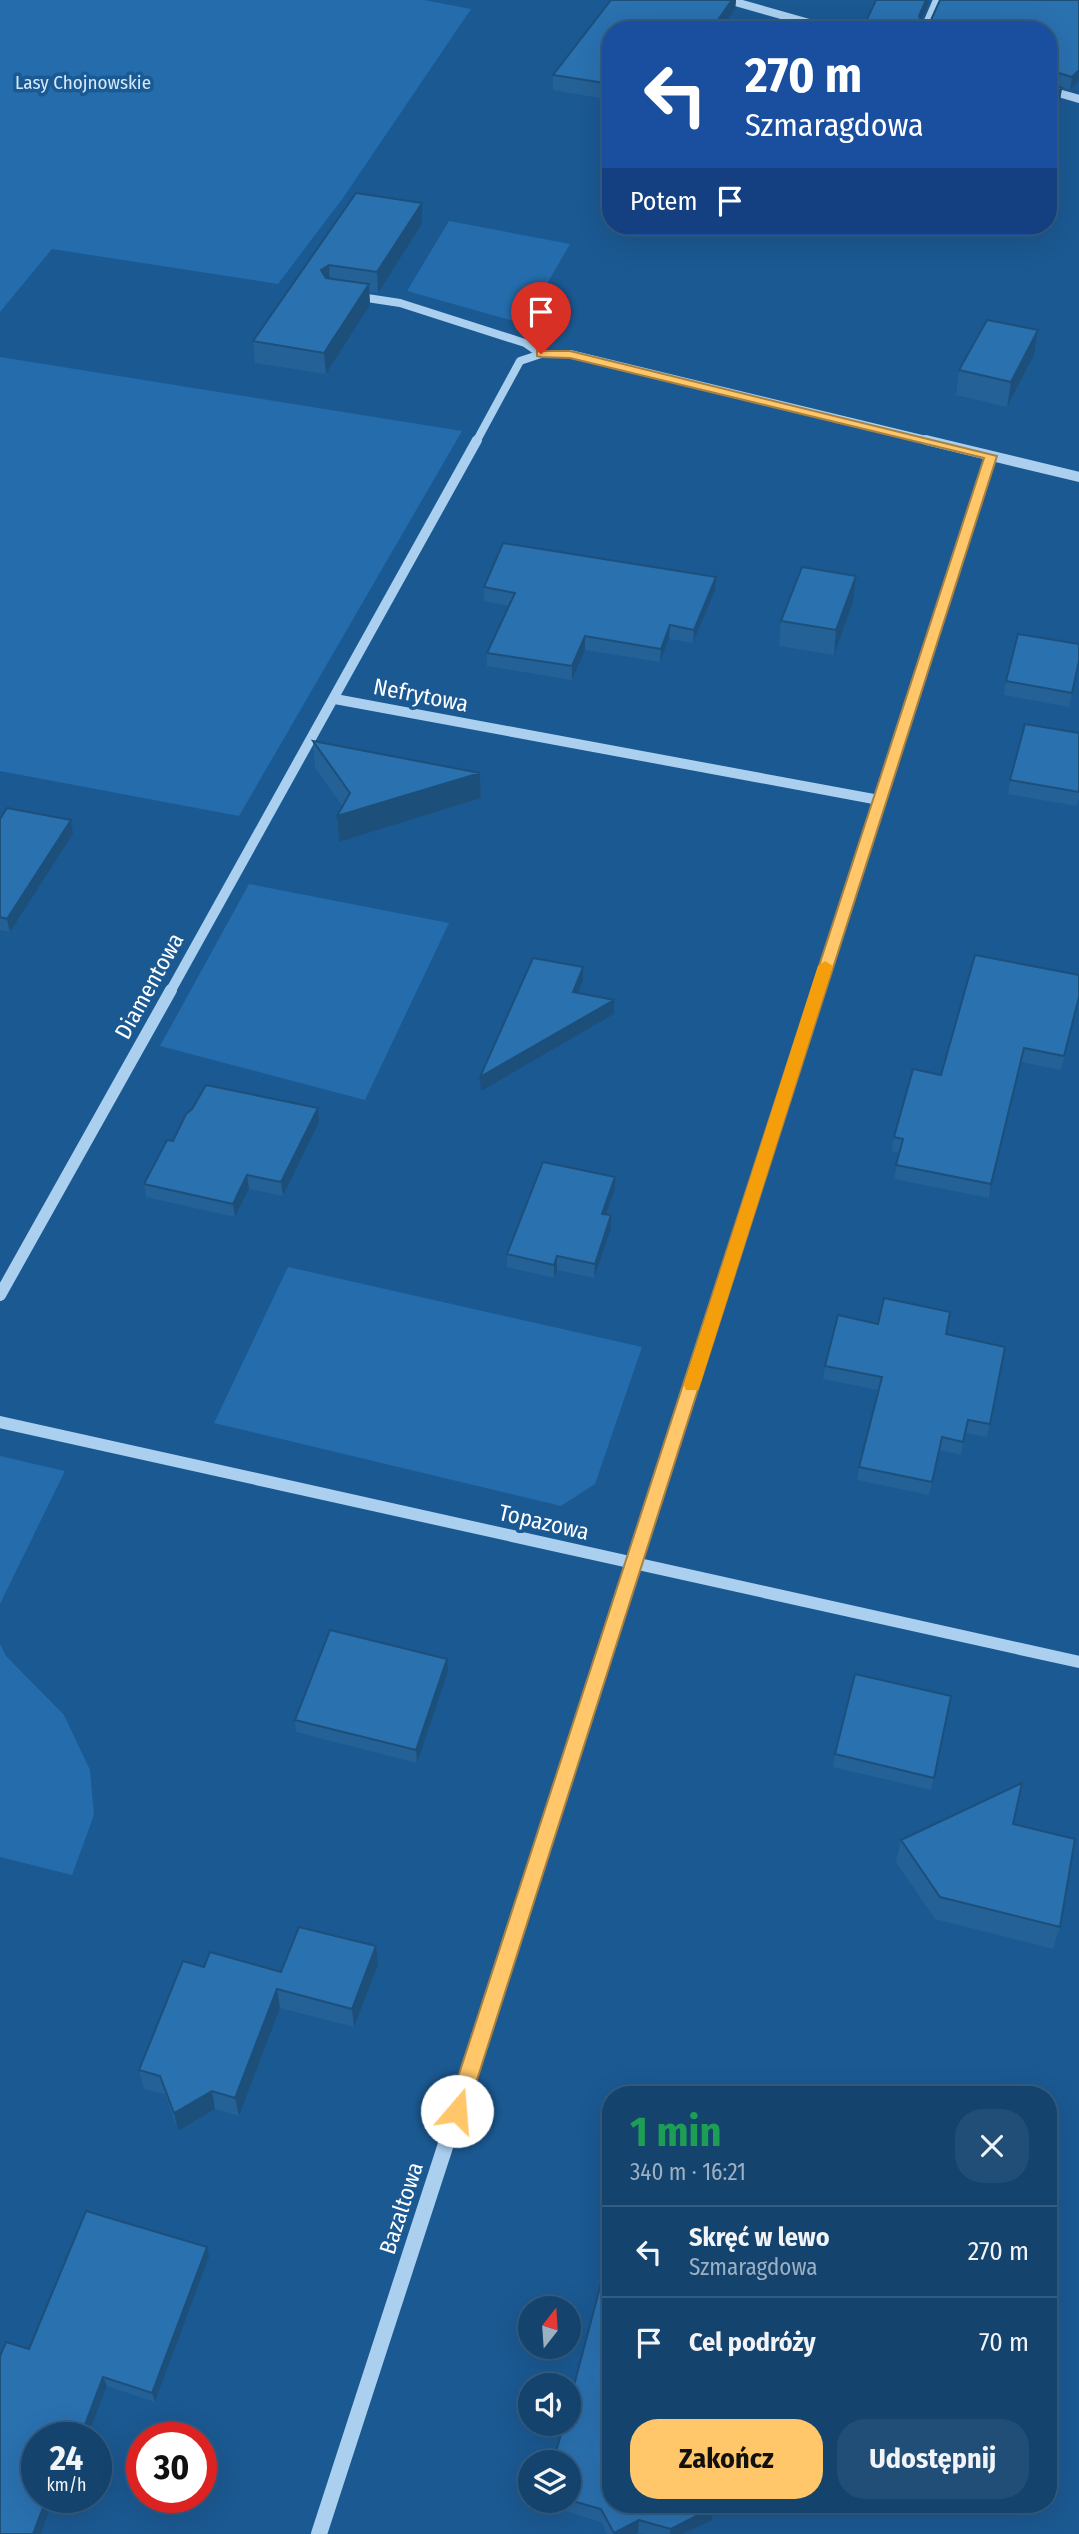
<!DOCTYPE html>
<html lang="pl">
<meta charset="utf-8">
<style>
:root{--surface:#14436e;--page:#214e76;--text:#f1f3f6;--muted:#9db0c2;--line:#335c81;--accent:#ffc769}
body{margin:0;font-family:"Fira Sans Condensed",sans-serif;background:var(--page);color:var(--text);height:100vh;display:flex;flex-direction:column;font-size:26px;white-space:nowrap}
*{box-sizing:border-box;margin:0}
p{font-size:23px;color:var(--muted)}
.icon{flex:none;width:38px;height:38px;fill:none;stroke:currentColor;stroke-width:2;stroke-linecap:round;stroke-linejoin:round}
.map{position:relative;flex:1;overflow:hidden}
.side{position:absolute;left:602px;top:2086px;width:455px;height:427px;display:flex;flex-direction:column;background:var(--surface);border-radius:28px;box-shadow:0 7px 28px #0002,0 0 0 2px var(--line)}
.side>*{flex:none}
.guide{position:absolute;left:602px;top:21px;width:455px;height:214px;border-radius:28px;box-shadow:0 7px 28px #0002,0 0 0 2px var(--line);background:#1a4fa0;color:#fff;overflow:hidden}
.needle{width:46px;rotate:17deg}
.fabs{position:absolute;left:518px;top:2296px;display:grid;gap:14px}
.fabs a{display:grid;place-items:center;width:63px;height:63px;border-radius:50%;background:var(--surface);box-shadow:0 7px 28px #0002,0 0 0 2px var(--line);font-size:35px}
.speed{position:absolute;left:21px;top:2422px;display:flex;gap:14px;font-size:35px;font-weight:700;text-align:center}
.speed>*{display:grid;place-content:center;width:91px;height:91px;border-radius:50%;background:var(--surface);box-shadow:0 7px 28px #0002,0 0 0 2px var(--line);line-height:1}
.speed small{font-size:18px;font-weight:400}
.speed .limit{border:10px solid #d22;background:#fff;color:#111}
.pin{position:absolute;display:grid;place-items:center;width:60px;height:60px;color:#fff;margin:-72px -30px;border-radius:50% 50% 50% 0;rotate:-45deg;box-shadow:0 0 7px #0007}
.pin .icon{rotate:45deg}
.me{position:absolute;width:77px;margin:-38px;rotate:18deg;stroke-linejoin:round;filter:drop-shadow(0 0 5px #0008)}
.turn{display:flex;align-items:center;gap:24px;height:147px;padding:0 28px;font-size:32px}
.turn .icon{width:91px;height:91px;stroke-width:2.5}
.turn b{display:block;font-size:49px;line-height:60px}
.then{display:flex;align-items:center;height:66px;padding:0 28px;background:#0003;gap:14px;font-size:26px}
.round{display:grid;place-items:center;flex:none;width:74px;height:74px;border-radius:28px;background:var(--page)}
.overview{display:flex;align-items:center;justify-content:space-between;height:119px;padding:0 28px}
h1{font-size:42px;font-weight:700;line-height:52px;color:#1e9e55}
.cta{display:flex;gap:14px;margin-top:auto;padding:14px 28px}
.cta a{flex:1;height:80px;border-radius:28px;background:var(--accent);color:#111;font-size:28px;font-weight:700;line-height:80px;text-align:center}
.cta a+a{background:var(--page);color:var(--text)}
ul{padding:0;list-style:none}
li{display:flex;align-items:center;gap:21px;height:91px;padding:0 28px;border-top:2px solid var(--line)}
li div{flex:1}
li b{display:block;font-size:26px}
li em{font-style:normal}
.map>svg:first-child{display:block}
.green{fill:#246cab}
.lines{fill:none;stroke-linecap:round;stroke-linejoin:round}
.minor-far3{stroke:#abd0ef;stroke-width:8}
.minor-far2{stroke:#abd0ef;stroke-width:10}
.minor-far1{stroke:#abd0ef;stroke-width:12}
.minor{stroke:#abd0ef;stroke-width:16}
.wall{fill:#246197}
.shaded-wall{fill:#1d4f7b}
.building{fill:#2a71b0;stroke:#1d4f7b;stroke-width:2}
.route{fill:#ffc769;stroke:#a68144;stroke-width:2}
.slow{fill:#f59e0b}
.labels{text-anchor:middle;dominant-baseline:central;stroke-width:7;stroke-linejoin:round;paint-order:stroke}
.far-park-label{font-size:19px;fill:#d2e8fb;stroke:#1b5992}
.street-label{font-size:23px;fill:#fff;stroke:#1b5992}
</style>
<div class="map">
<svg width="1079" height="2534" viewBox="0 0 1079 2534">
<rect width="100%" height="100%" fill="#1b5992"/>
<!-- green -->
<path class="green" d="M 0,0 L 424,0 L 471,9 L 343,198 L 278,284 L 52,249 L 0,312 Z
M 449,221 L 570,244 L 524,324 L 407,291 Z
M 0,357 L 462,431 L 239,816 L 0,771 Z
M 249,884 L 449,923 L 365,1100 L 160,1046 Z
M 288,1267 L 642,1347 L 595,1484 L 561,1506 L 214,1423 Z
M 0,1456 L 65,1471 L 0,1604 Z
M 0,1644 L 6,1656 L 64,1715 L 90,1770 L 94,1815 L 72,1875 L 0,1857 Z"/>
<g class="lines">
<!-- minor-far3 -->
<path class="minor-far3" d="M 728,0 L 834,30
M 924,30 L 937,0
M 1048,90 L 1079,99
M 354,296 L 400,303 L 525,343 L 541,354
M 476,442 L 520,361 L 541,354 L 570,354 L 934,442"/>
<!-- minor-far2 -->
<path class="minor-far2" d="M 926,440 L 1079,477
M 335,699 L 879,800
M 170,992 L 477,440
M 817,992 L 991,456"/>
<!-- minor-far1 -->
<path class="minor-far1" d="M 0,1295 L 171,990
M 0,1422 L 1079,1662
M 598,1679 L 818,990"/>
<!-- minor -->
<path class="minor" d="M 319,2534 L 598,1677"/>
</g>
<!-- wall -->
<path class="wall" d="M 611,0 L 736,0 L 735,9 L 720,30 L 611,30 L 611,100 L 553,90 L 553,75 Z
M 876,0 L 930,0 L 920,22 L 925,24 L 931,20 L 940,0 L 1079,0 L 1079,80 L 1070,90 L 1050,84 L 1062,88 L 1060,100 L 1048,112 L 1048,30 L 862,30 Z
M 356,193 L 422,224 L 378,293 L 369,292 L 370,305 L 326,374 L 255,363 L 253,341 Z
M 1038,330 L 1034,355 L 1007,407 L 956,395 L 959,370 Z
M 484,587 L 715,590 L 693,643 L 669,639 L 660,662 L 585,650 L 572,680 L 487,666 L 487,653 L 509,606 L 484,601 Z
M 853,602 L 834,655 L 779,646 L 781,621 Z
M 1079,663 L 1069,707 L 1004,695 L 1006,681 Z
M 1079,733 L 1079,798 L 1077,806 L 1008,794 L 1010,780 Z
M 313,741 L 480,773 L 481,798 L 339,842 L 337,816 L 342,806 L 315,767 Z
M 0,819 L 73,834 L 10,932 L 0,930 Z
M 1079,999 L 1061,1070 L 1021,1062 L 989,1198 L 894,1179 L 899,1153 L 892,1151 L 894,1137 L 941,1075 Z
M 318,1108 L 319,1122 L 283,1196 L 249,1189 L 235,1217 L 146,1197 L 144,1184 L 173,1141 Z
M 615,1190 L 606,1214 L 611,1215 L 611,1229 L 594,1278 L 557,1270 L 554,1278 L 507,1267 L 507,1254 Z
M 878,1324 L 946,1334 L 1005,1347 L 987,1437 L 965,1433 L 961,1455 L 940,1450 L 929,1495 L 857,1480 L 859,1467 L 878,1390 L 823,1379 L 825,1366 Z
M 448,1672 L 417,1763 L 296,1732 L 295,1720 Z
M 951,1696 L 931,1790 L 833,1767 L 835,1754 Z
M 1013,1824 L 1060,1927 L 1053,1949 L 935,1919 L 896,1862 L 901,1840 Z
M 378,1965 L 354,2027 L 280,2008 L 239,2116 L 215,2109 L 178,2131 L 165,2094 L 144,2089 L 139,2070 L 204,1967 L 281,1972 Z
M 209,2257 L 155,2402 L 107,2386 L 87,2438 L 76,2436 L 75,2438 L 37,2438 L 29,2349 Z
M 569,2462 L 714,2507 L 712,2520 L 683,2534 L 645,2534 L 638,2532 L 635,2534 L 607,2534 L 601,2522 L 545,2505 L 545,2501 L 569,2501 Z"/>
<!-- shaded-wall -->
<path class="shaded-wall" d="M 732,0 L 736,0 L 735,9 L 720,30 L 711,30 Z
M 926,0 L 930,0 L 918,28 L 919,16 Z
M 1079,70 L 1079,80 L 1070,90 L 1072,77 Z
M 1052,71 L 1050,84 L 1048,84 L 1048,72 Z
M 1062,88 L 1060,100 L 1048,112 L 1048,101 Z
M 422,203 L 422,224 L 378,293 L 377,272 Z
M 329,265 L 330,287 L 321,270 Z
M 369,284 L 370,305 L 326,374 L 324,353 Z
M 1038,330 L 1034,355 L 1007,407 L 1011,382 Z
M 856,576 L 853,602 L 834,655 L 836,630 Z
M 716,577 L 715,590 L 693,643 L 694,630 Z
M 670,625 L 669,639 L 660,662 L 661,649 Z
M 585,636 L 585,650 L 572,680 L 572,666 Z
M 480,773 L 481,798 L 339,842 L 337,816 Z
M 71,820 L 73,834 L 10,932 L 7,919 Z
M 583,967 L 583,981 L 573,1006 L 573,992 Z
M 614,1000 L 614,1014 L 481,1091 L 480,1077 Z
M 1024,1048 L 1021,1062 L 989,1198 L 991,1184 Z
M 318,1108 L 319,1122 L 283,1196 L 281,1182 Z
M 247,1175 L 249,1189 L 235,1217 L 233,1204 Z
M 615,1177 L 615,1190 L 601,1227 L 602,1214 Z
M 611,1215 L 611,1229 L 594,1278 L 595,1264 Z
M 557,1256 L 557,1270 L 554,1278 L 554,1265 Z
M 447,1659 L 448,1672 L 417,1763 L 416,1750 Z
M 376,1946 L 378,1965 L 354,2027 L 352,2009 Z
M 277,1989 L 280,2008 L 239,2116 L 235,2098 Z
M 212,2091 L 215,2109 L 178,2131 L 174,2113 Z
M 207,2247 L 209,2257 L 155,2402 L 152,2393 Z
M 103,2377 L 107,2386 L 87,2438 L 86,2438 L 83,2430 Z
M 72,2427 L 76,2436 L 75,2438 L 68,2438 Z
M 47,2497 L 54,2497 L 41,2534 L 33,2534 Z
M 714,2507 L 712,2520 L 683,2534 L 670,2534 L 671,2529 Z
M 639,2520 L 638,2532 L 635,2534 L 614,2534 Z"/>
<!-- building -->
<path class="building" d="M 611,0 L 732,0 L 711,30 L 611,30 L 611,84 L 553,75 Z
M 876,0 L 926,0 L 919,16 L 921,22 L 925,24 L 931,20 L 940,0 L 1079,0 L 1079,70 L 1072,77 L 1052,71 L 1048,72 L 1048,30 L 862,30 Z
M 1048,83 L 1062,88 L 1048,101 Z
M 356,193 L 422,203 L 377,272 L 329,265 L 321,270 L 326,278 L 369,284 L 324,353 L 253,341 Z
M 987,320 L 1038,330 L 1011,382 L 959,370 Z
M 503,543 L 716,577 L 694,630 L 670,625 L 661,649 L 585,636 L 572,666 L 487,653 L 515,593 L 484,587 Z
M 802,567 L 856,576 L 836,630 L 781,621 Z
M 1018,634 L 1079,644 L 1079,661 L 1072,693 L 1006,681 Z
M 1025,724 L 1079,733 L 1079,792 L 1010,780 Z
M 313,741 L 480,773 L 337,816 L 350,793 Z
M 7,808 L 71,820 L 7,919 L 0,917 L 0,819 Z
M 975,955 L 1079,975 L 1079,997 L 1064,1056 L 1024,1048 L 991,1184 L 896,1165 L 903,1139 L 894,1137 L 913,1069 L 941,1075 Z
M 533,958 L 583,967 L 573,992 L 614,1000 L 480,1077 Z
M 206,1085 L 318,1108 L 281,1182 L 247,1175 L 233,1204 L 144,1184 L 167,1140 L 173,1141 L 186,1114 L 192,1109 Z
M 543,1162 L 615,1177 L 602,1214 L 611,1215 L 595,1264 L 557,1256 L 554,1265 L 507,1254 Z
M 884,1298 L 950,1312 L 946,1334 L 1005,1347 L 990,1424 L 968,1420 L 963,1442 L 942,1437 L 932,1482 L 859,1467 L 882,1377 L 825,1366 L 838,1315 L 878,1324 Z
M 330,1630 L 447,1659 L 416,1750 L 295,1720 Z
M 855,1674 L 951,1696 L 934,1778 L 835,1754 Z
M 1022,1783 L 1013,1824 L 1075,1839 L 1060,1927 L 940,1897 L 901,1840 Z
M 299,1927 L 376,1946 L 352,2009 L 277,1989 L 235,2098 L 212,2091 L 174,2113 L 160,2076 L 139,2070 L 183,1961 L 204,1967 L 210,1952 L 281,1972 Z
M 86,2211 L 207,2247 L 152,2393 L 103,2377 L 83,2430 L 72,2427 L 68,2438 L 37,2438 L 37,2497 L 47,2497 L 33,2534 L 0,2534 L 0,2356 L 6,2342 L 29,2349 Z
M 611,2246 L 611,2504 L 715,2504 L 714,2507 L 671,2529 L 639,2520 L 614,2533 L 601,2509 L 569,2500 L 569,2462 L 553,2462 L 564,2424 L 569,2424 L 569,2404 Z"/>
<!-- route -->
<path class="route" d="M 537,351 L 570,351 L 997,456 L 467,2111 L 464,2118 L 457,2121 L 450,2118 L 447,2111 L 984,458 L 570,358 L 541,357 L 537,356 Z"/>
<!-- slow -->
<path class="slow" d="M 825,961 L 833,966 L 700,1385 L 698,1390 L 686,1390 L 684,1385 L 818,966 Z"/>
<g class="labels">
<!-- far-park labels -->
<g class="far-park-label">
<text x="83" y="82">Lasy Chojnowskie</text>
</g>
<!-- street labels -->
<g class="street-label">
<text transform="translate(421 695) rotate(11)">Nefrytowa</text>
<text transform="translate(149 986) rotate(-61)">Diamentowa</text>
<text transform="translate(544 1522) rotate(13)">Topazowa</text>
<text transform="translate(401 2208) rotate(-72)">Bazaltowa</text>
</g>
</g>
</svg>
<div class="fabs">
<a><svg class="needle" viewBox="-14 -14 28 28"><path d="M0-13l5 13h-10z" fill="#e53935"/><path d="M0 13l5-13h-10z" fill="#9db0c2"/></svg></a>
<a><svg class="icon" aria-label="sound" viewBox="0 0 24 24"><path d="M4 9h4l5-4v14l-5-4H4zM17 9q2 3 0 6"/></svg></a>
<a><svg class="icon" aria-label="layers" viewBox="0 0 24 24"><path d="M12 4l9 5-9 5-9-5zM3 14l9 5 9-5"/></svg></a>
</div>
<div class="speed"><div>24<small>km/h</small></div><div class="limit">30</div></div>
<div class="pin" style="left:541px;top:354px;background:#d93025"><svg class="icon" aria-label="arrive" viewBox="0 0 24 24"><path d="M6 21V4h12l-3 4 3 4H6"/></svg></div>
<svg class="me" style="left:457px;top:2111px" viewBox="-20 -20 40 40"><circle r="19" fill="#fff"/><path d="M0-13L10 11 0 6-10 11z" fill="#ffc769"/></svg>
<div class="guide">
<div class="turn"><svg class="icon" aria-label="left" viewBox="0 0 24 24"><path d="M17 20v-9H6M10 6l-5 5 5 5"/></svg><div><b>270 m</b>Szmaragdowa</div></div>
<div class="then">Potem<svg class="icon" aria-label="arrive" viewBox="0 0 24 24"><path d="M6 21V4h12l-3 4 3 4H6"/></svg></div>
</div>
<section class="side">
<div class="overview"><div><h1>1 min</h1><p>340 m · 16:21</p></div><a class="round"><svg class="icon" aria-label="close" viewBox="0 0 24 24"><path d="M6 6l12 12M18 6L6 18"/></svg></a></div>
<ul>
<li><svg class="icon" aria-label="left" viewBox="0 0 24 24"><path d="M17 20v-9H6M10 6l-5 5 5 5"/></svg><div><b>Skręć w lewo</b><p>Szmaragdowa</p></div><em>270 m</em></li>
<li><svg class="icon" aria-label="arrive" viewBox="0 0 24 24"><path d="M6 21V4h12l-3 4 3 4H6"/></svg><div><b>Cel podróży</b></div><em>70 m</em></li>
</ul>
<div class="cta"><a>Zakończ</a><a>Udostępnij</a></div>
</section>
</div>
